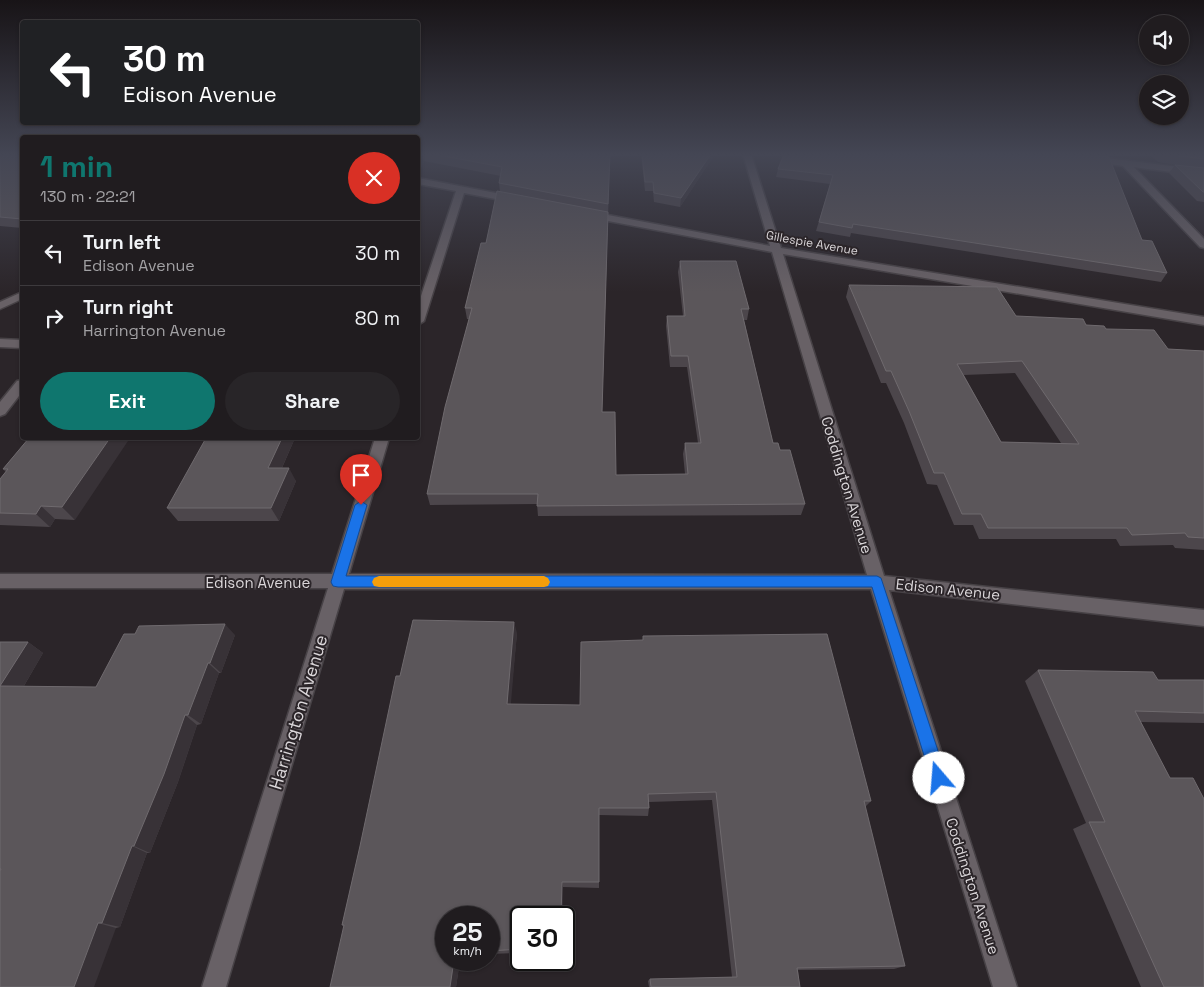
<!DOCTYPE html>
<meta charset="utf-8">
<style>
:root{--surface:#201c1f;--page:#282528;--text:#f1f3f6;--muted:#a2a1a4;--line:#3d3a3d;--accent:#0f766e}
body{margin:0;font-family:"Space Grotesk",sans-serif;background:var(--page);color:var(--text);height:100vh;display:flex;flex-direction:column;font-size:19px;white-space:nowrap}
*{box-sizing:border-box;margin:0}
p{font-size:16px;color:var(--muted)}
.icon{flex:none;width:28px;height:28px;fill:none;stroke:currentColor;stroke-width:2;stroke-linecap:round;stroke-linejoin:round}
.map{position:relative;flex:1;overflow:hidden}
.details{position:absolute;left:20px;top:135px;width:400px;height:305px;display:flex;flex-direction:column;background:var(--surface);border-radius:5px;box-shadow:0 1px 4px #0004,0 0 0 1px var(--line)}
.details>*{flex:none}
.top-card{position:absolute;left:20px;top:20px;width:400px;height:105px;border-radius:5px;box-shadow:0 1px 4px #0004,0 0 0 1px var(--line);background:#202124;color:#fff;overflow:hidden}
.fabs{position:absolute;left:1139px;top:15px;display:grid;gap:10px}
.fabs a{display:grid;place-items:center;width:50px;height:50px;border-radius:50%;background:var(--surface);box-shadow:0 1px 4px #0004,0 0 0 1px var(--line);font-size:25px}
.speed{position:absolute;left:435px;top:906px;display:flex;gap:10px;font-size:25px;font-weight:700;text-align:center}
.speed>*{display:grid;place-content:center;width:65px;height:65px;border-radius:50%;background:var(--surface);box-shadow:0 1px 4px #0004,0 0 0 1px var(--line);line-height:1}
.speed small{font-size:12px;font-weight:400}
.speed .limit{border:2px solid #111;border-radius:8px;background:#fff;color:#111}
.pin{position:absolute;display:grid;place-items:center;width:42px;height:42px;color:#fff;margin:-51px -21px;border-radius:50% 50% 50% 0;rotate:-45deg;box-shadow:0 0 5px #0007}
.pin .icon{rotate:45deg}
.me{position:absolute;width:55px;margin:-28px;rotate:342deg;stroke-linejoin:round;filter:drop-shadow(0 0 4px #0008)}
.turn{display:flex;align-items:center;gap:18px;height:105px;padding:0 20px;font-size:22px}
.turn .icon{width:65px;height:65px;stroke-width:2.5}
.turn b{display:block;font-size:35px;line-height:42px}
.round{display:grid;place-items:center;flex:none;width:52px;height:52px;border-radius:26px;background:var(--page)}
.summary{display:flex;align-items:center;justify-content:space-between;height:85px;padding:0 20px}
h1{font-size:30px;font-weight:700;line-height:38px;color:var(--accent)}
.cta{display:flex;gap:10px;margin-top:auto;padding:10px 20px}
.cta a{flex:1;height:58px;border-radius:30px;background:var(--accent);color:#fff;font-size:20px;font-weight:700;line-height:58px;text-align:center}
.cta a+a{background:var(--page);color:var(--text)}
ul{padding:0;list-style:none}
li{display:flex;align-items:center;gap:15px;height:65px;padding:0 20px;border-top:1px solid var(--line)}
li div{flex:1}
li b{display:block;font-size:19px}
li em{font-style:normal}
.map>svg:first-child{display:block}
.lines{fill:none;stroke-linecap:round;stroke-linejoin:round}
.minor-casing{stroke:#474246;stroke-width:3}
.tertiary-casing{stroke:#474246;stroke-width:3}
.minor{fill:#686166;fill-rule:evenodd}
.tertiary{fill:#686166;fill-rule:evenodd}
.wall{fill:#4c464b;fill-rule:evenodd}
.shaded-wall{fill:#383237}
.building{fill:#5b565a;stroke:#6f6a6e;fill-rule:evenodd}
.route{fill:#1a73e8;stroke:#114b97}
.slow{fill:#f59e0b}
.labels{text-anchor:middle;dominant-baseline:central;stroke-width:4;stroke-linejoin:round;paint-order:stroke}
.far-street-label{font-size:12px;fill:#dbd7da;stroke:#2b2529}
.street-label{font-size:15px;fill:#dbd7da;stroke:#2b2529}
.near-street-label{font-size:18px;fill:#dbd7da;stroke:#2b2529}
</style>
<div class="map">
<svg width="1204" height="987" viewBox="0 0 1204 987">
<rect width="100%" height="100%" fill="#2b2529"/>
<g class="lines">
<defs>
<path id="minor" d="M 743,154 L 751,154 L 781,248 L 1204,317 L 1204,325 L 783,254 L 884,576 L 1204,610 L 1204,626 L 889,590 L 1017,987 L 993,987 L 871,589 L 344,589 L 226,987 L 202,987 L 328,588 L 0,588 L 0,574 L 332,574 L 375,438 L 389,438 L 349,574 L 867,575 L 772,252 L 587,217 L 582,214 L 587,211 L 770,246 Z
M 1125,160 L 1128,161 L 1204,239 L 1204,248 L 1200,247 L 1122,165 L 1121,163 Z
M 418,178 L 516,197 L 521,200 L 516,203 L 464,193 L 424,321 L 418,325 L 418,305 L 456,191 L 418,184 Z
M 22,292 L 22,299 L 0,309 L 0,302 Z
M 0,339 L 22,340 L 22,348 L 0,347 Z
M 22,380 L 22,392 L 5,414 L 0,416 L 0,402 L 17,381 Z"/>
<path id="tertiary" d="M 1049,154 L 1073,154 L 1204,170 L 1204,176 L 1053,157 Z"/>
</defs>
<!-- minor casing -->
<use href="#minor" class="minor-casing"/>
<!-- tertiary casing -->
<use href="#tertiary" class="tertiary-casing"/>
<!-- minor -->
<use href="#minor" class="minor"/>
<!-- tertiary -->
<use href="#tertiary" class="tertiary"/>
</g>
<!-- wall -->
<path class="wall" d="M 0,154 L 22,154 L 22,228 L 0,226 Z
M 418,154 L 620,154 L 610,154 L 602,412 L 616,475 L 685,474 L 683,454 L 685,443 L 698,443 L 687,367 L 670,367 L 666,326 L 667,316 L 683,316 L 678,272 L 680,261 L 749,309 L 747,320 L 744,320 L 773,443 L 780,450 L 805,504 L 801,515 L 538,516 L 537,504 L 430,505 L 427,494 L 469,319 L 467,319 L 465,308 L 486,243 L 500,192 L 499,183 L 501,176 L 424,161 L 418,175 Z
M 641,154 L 715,154 L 680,207 L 654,202 L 653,191 L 645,191 Z
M 948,154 L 1084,154 L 1142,240 L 1167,273 L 1161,282 L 851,233 L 850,237 L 816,231 L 830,184 L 776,177 L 778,169 L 947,157 Z
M 1088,154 L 1101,154 L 1100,155 Z
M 1149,154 L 1204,154 L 1204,202 L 1197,201 L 1169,173 L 1175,165 L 1158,162 Z
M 849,285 L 1016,316 L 1086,325 L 1106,329 L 1168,349 L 1204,351 L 1204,550 L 1175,548 L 1173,545 L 1120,546 L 1116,539 L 979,539 L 973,525 L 954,525 L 937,485 L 927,484 L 904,423 L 886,383 L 881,383 L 846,297 ZM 1015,373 L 1061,443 L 1001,442 L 964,375 Z
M 29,438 L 75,520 L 55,519 L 50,527 L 0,525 L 0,479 L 6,472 L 3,469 Z
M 295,438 L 282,468 L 296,481 L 279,521 L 178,521 L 167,508 Z
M 517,633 L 510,704 L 580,705 L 643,640 L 643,636 L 871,801 L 865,807 L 905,966 L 894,969 L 798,970 L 800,987 L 649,987 L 648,981 L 650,979 L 732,977 L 712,800 L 649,802 L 649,808 L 648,816 L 599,815 L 599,888 L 563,887 L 521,918 L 521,953 L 489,954 L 489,918 L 446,960 L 460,960 L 456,987 L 342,925 L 400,676 Z
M 235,635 L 221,673 L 219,673 L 201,724 L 197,725 L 178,782 L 150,853 L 147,853 L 120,927 L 116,928 L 0,987 L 0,642 L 28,642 L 43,653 L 24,686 L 96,687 Z
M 1038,670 L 1158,680 L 1204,680 L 1204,723 L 1140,722 L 1170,778 L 1204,987 L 1141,987 L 1073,829 L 1086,823 L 1025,681 Z"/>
<!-- shaded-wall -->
<path class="shaded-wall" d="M 421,154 L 422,154 L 424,161 L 418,175 L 418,162 Z
M 711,154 L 715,154 L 680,207 L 681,198 Z
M 110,438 L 130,438 L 75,520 L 62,507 Z
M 282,438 L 295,438 L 276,481 L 268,468 Z
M 289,468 L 296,481 L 279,521 L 271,508 Z
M 41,506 L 55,519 L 50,527 L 36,514 Z
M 514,622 L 517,633 L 510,714 L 507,704 Z
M 225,624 L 235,635 L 221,673 L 210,663 Z
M 28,642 L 43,653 L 18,696 L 0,686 Z
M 208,663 L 219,673 L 201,724 L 188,715 Z
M 185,715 L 197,725 L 178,782 L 150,853 L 134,846 Z
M 132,846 L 147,853 L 120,927 L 102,923 Z
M 562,882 L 563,887 L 563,918 L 561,918 Z
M 98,923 L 116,928 L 94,987 L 74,987 Z
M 454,960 L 460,960 L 456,987 L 450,987 Z"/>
<!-- building -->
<path class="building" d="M 0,154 L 22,154 L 22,219 L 0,217 Z
M 418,154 L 421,154 L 418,162 Z
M 433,154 L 610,154 L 608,204 L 499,183 L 502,167 Z
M 642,154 L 711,154 L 681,198 L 654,193 L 653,182 L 645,182 Z
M 784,154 L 924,154 L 951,157 L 951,154 L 1084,154 L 1109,157 L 1142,240 L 1152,241 L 1167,273 L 853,224 L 852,228 L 819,222 L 833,175 L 778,169 Z
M 1165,154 L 1204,154 L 1204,159 Z
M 1175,165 L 1204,168 L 1204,192 L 1203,192 Z
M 497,191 L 608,212 L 602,412 L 615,412 L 616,475 L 688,474 L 685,443 L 701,443 L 688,356 L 671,356 L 667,316 L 685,316 L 680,261 L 736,261 L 749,309 L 741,309 L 773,443 L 778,443 L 780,450 L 790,450 L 805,504 L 537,506 L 538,494 L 427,494 L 445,407 L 472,308 L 465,308 L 481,243 L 486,243 Z
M 849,285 L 997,287 L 1016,316 L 1083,319 L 1086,325 L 1104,326 L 1106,329 L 1154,330 L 1168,349 L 1204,351 L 1204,538 L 1188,537 L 1185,533 L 1132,535 L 1127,528 L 988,528 L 981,514 L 962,514 L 944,473 L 934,473 L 909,411 L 891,371 L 886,371 ZM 1022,361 L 1079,444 L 1001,442 L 957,364 Z
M 29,438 L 110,438 L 62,507 L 41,506 L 36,514 L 0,513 L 0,479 L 8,469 L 3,469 Z
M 206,438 L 282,438 L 268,468 L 289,468 L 271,508 L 167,508 Z
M 413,620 L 514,622 L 507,704 L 580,705 L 581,642 L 643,640 L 643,636 L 827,634 L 871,801 L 864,801 L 905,966 L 797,968 L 800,987 L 651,987 L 650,979 L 737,977 L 716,792 L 648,794 L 649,808 L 599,808 L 599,882 L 562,882 L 561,918 L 521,918 L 521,949 L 489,951 L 489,918 L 446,918 L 446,960 L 454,960 L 450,987 L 330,987 L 344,925 L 342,925 L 360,846 L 396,676 L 400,676 Z
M 225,624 L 210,663 L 208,663 L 188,715 L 185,715 L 164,774 L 134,846 L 132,846 L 102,923 L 98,923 L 74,987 L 0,987 L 0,871 L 1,869 L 0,869 L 0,642 L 28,642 L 0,686 L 96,687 L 124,634 L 135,634 L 139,626 Z
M 1038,670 L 1153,672 L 1158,680 L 1204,680 L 1204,713 L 1135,711 L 1170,778 L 1193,778 L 1204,799 L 1204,987 L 1164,987 L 1089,822 L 1105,822 Z"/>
<!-- sky -->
<linearGradient id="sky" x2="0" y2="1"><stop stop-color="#181417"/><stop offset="0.53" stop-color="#444654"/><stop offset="1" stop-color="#444654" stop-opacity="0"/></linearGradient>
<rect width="1204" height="292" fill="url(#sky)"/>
<!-- route -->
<path class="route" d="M 361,501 L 367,505 L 346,576 L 877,576 L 881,578 L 947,778 L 944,783 L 939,786 L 933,783 L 931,778 L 872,587 L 338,587 L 333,586 L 331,582 L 355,505 Z"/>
<!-- slow -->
<path class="slow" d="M 379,576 L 544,576 L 548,578 L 550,582 L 548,586 L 544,587 L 379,587 L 374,586 L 372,582 L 374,578 Z"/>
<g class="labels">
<!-- far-street labels -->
<g class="far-street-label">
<text transform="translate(812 243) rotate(10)">Gillespie Avenue</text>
</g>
<!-- street labels -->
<g class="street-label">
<text transform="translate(847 485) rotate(73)">Coddington Avenue</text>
<text x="258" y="582">Edison Avenue</text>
<text transform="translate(948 589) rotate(6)">Edison Avenue</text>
<text transform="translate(973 886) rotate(72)">Coddington Avenue</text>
</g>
<!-- near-street labels -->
<g class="near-street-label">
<text transform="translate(298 712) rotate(-73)">Harrington Avenue</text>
</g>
</g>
</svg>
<div class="fabs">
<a><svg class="icon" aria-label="sound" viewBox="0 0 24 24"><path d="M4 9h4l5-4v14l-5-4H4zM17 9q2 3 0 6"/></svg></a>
<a><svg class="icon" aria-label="layers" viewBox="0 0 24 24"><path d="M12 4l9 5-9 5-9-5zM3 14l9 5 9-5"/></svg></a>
</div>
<div class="speed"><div>25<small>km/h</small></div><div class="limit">30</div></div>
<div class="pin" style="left:361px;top:505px;background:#d93025"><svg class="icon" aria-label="arrive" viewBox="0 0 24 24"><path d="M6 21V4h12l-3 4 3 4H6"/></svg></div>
<svg class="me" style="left:939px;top:778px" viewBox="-20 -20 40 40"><circle r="19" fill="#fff"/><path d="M0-13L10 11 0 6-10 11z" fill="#1a73e8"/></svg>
<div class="top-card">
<div class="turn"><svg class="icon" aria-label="left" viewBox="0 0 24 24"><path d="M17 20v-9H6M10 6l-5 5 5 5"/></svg><div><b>30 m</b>Edison Avenue</div></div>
</div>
<section class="details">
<div class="summary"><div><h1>1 min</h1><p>130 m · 22:21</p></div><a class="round" style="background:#d93025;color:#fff"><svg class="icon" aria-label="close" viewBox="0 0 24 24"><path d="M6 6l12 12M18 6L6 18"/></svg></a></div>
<ul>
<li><svg class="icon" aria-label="left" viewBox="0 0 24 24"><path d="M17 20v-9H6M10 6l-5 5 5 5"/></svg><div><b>Turn left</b><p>Edison Avenue</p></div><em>30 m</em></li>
<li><svg class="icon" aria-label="right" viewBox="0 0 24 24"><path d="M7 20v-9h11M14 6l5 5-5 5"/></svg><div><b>Turn right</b><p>Harrington Avenue</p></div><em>80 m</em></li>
</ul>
<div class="cta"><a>Exit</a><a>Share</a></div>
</section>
</div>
